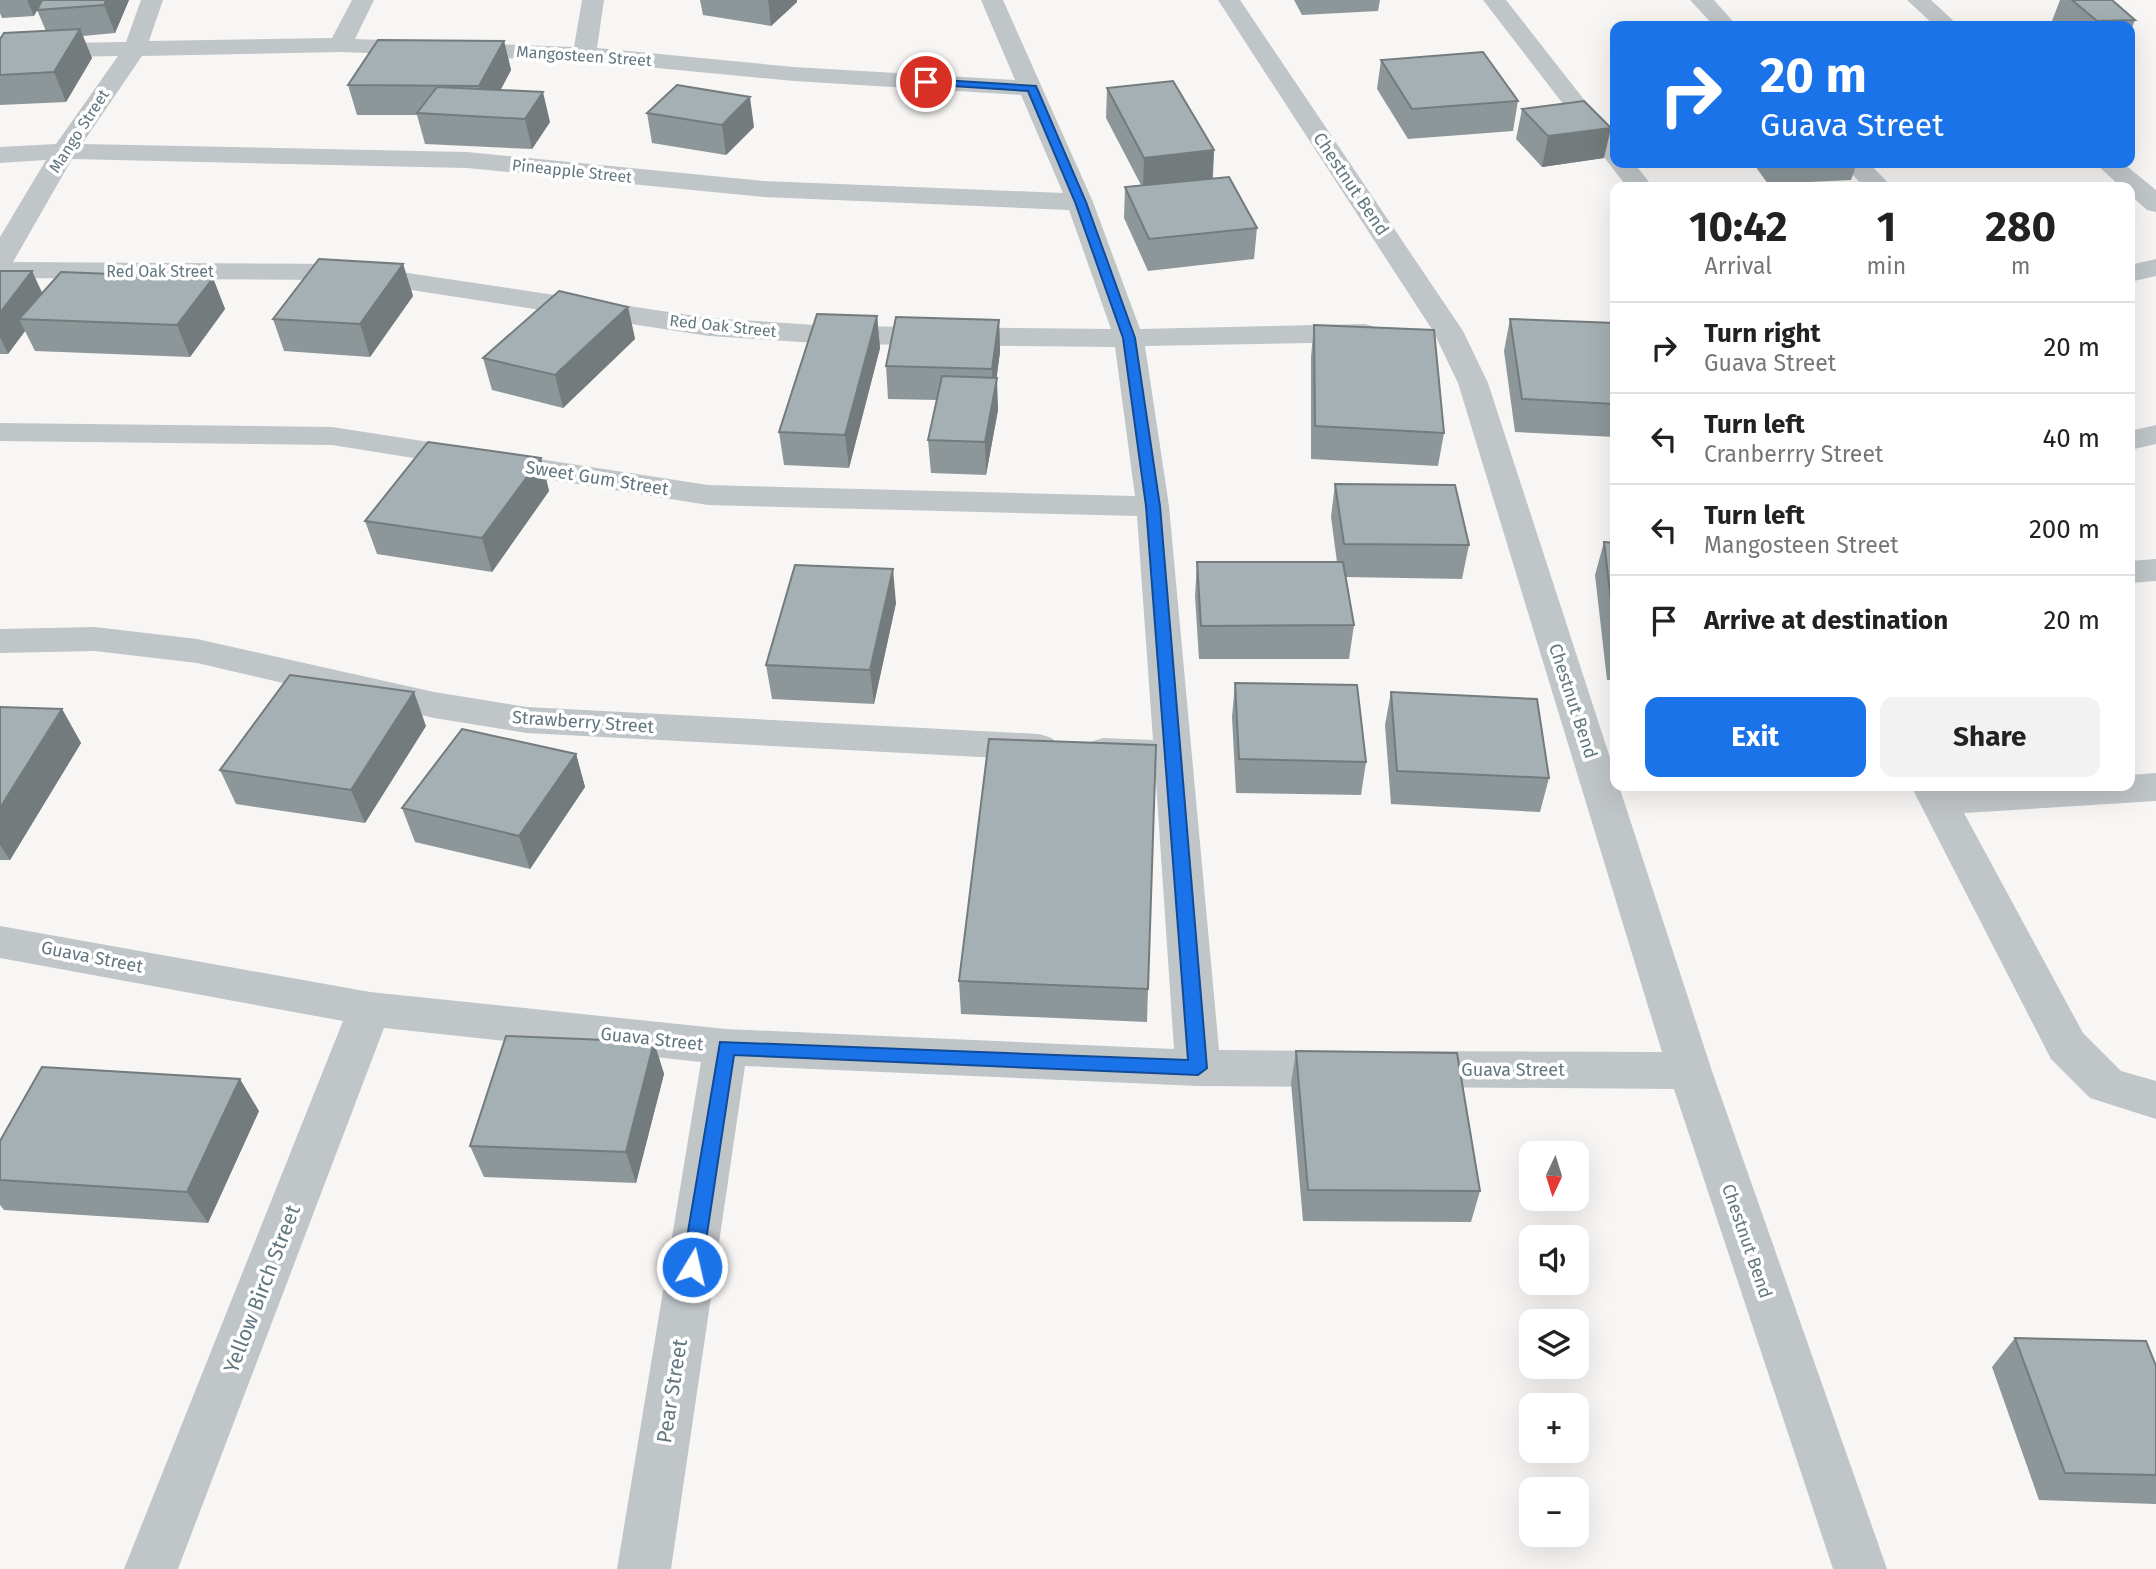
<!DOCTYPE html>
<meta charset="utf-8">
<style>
:root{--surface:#fff;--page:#f2f2f2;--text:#222;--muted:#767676;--line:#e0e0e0;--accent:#1a73e8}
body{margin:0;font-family:"Fira Sans",sans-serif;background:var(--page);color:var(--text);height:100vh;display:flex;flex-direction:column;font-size:26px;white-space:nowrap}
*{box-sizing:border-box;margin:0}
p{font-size:23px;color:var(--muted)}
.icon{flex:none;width:38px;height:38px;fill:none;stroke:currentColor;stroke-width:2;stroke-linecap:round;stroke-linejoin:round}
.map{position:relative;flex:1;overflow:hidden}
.sheet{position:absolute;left:1610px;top:182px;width:525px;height:609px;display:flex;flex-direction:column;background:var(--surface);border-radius:14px;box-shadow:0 7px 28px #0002}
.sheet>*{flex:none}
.top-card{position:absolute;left:1610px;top:21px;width:525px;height:147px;border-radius:14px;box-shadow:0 7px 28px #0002;background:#1a73e8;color:#fff;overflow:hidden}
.needle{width:46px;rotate:184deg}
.fabs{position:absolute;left:1519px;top:1141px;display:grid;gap:14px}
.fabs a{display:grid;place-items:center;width:70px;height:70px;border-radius:14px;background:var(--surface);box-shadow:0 7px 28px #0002;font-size:35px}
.pin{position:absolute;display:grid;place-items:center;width:60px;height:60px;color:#fff;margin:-30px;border:4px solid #fff;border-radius:50%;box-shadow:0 2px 7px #0007}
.me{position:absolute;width:77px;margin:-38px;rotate:9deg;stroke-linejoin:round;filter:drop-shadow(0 0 5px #0008)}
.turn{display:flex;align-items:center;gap:24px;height:147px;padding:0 35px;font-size:32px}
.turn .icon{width:91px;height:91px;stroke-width:2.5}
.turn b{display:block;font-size:49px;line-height:60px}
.eta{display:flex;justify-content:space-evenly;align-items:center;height:119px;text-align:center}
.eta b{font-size:42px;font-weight:700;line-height:49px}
.cta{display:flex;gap:14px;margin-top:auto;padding:14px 35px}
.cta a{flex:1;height:80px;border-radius:14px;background:var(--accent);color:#fff;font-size:28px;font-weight:700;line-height:80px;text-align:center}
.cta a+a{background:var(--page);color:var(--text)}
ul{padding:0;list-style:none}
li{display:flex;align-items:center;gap:21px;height:91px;padding:0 35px;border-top:2px solid var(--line)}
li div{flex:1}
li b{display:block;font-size:26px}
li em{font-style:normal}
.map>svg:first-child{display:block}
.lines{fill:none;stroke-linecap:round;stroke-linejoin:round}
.street{fill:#c0c5c8;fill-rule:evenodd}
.wall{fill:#8d979a}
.shaded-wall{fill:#737b7d}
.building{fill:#a4b0b3;stroke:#737b7d;stroke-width:2}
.route{fill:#1a73e8;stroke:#114b97;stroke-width:2}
.labels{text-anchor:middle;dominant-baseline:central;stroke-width:7;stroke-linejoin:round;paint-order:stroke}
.far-street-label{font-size:16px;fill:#62777f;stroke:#fff}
.street-label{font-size:18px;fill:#62777f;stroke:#fff}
.near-street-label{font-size:21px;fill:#62777f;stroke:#fff}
</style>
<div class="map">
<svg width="2156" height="1569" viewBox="0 0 2156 1569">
<rect width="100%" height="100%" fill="#f7f6f4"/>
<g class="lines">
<!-- street -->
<path class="street" d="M 141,0 L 163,0 L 149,41 L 332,38 L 352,0 L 374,0 L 355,39 L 574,47 L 582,0 L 604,0 L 597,48 L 794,67 L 1015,80 L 981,0 L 1003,0 L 1093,202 L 1140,329 L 1365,324 L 1375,327 L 1380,333 L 1375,339 L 1365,342 L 1145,346 L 1169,506 L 1219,1050 L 1345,1051 L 1361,1056 L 1367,1069 L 1361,1082 L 1345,1087 L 1198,1086 L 745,1066 L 671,1569 L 617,1569 L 701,1062 L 384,1028 L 178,1569 L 124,1569 L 343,1021 L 0,958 L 0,926 L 370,992 L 726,1029 L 1174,1049 L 1155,767 L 1103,764 L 1090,760 L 1084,751 L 1090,742 L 1103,738 L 1153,740 L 1137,516 L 708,505 L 332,445 L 0,441 L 0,423 L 332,427 L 708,485 L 1135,496 L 1115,347 L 831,344 L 709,336 L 347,280 L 0,278 L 0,237 L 46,160 L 0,163 L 0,147 L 56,144 L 118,56 L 0,58 L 0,44 L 126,42 ZM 340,52 L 584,61 L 794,81 L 1021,95 L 1063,193 L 764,181 L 467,152 L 82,144 L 142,56 ZM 72,159 L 467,168 L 764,197 L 1069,210 L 1111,329 L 831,326 L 709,318 L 347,264 L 13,262 Z
M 1218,0 L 1240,0 L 1463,331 L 1488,383 L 1615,773 L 1615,786 L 1619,786 L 1712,1071 L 1887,1569 L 1833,1569 L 1674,1089 L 1408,1087 L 1392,1082 L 1386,1069 L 1392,1056 L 1408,1051 L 1662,1052 L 1458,383 L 1433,331 Z
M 1483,0 L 1506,0 L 1615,139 L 1615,163 L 1634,163 L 1653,187 L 1627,187 Z
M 1690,0 L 1714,0 L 1737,26 L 1714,26 Z
M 1907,0 L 1931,0 L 1959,26 L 1935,26 Z
M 1842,163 L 1869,163 L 1892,187 L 1864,187 Z
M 2095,163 L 2123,163 L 2156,190 L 2156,212 L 2147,210 L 2130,195 L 2130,187 L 2121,187 Z
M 2156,259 L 2156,276 L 2130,282 L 2130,265 Z
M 2156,425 L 2156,444 L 2130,450 L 2130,431 Z
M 2156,559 L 2156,581 L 2130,583 L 2130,561 Z
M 95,627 L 197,639 L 434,692 L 527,707 L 1039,734 L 1052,738 L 1058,747 L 1052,756 L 1039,760 L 527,733 L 434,718 L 197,663 L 95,651 L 0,653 L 0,629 Z
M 2156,773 L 2156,801 L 1964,813 L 2083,1033 L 2121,1071 L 2156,1081 L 2156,1119 L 2090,1098 L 2051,1059 L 1911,786 L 2130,786 L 2130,775 Z"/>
</g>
<!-- wall -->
<path class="wall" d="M 0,0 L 129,0 L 115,33 L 83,36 L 92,58 L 66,102 L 0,105 L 0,39 L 46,31 L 37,10 L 34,16 L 2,18 L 0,13 Z
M 700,0 L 797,0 L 797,2 L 771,26 L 703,15 Z
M 1294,0 L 1380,0 L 1378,11 L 1302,15 Z
M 2060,0 L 2112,0 L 2135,20 L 2130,33 L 2130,26 L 2059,26 L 2052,21 Z
M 504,41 L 511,70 L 500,90 L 550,122 L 532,149 L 425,144 L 417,115 L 357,115 L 348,85 Z
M 1381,60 L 1518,101 L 1513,131 L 1408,139 L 1377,89 Z
M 1107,88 L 1214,150 L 1213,178 L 1257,228 L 1254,259 L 1148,271 L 1124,218 L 1125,187 L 1141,185 L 1106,118 Z
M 1522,109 L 1604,158 L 1542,167 L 1516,139 Z
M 647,113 L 754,127 L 726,155 L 652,143 Z
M 1753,163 L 1857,163 L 1851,180 L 1768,184 Z
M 403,264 L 413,296 L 370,357 L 284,351 L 273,319 Z
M 0,271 L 42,293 L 213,278 L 225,309 L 190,357 L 35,351 L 25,331 L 8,354 L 0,354 Z
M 628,307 L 635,339 L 563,408 L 492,390 L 483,358 Z
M 877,316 L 880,348 L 849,468 L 784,465 L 779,432 Z
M 1510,319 L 1615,323 L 1615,437 L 1515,432 L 1504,351 Z
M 999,320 L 1000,352 L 996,378 L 998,410 L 986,475 L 931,473 L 928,440 L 937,400 L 888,399 L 886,366 Z
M 1314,325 L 1444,433 L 1438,466 L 1311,459 L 1311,357 Z
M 541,458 L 549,491 L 492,572 L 377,554 L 365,521 Z
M 1335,484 L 1469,545 L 1462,579 L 1345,577 L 1354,625 L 1349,659 L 1199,659 L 1195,596 L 1197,562 L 1337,562 L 1331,517 Z
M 1604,542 L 1615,543 L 1615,680 L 1607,680 L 1595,575 Z
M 896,603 L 874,704 L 772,699 L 766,665 Z
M 1235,683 L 1366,762 L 1361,795 L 1236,793 L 1232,717 Z
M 1391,692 L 1549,778 L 1540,812 L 1391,804 L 1385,725 Z
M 0,707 L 62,709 L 81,743 L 10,860 L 0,860 Z
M 426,726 L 365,823 L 236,804 L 220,770 Z
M 576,754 L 585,787 L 530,869 L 415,842 L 402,808 Z
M 959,981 L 1148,989 L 1147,1022 L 961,1014 Z
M 654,1042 L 664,1074 L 636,1183 L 484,1177 L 470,1146 Z
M 1296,1051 L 1480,1191 L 1471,1222 L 1303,1221 L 1291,1083 Z
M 259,1111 L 208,1223 L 4,1210 L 0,1205 L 0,1141 Z
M 2015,1338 L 2156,1366 L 2156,1504 L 2039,1500 L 1992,1367 Z"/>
<!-- shaded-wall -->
<path class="shaded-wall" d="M 27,0 L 43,0 L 34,16 Z
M 106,0 L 129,0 L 115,33 L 104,5 Z
M 768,0 L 797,0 L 797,2 L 771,26 Z
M 80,29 L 92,58 L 66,102 L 54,72 Z
M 504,41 L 511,70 L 487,116 L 479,86 Z
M 543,92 L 550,122 L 532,149 L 525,119 Z
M 750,97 L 754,127 L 726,155 L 722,125 Z
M 1611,128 L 1604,158 L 1542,167 L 1548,136 Z
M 1214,150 L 1212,181 L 1143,189 L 1144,158 Z
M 403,264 L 413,296 L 370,357 L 360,324 Z
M 32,271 L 47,303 L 19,319 L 25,331 L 8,354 L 0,337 L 0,313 Z
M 213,278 L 225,309 L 190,357 L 177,325 Z
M 628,307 L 635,339 L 563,408 L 555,375 Z
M 877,316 L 880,348 L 849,468 L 845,435 Z
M 999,320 L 1000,352 L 996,383 L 997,378 L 998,410 L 986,475 L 985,442 L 993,399 L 992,369 Z
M 541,458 L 549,491 L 492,572 L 482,538 Z
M 893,569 L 896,603 L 874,704 L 870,670 Z
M 414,692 L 426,726 L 365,823 L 351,790 Z
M 62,709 L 81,743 L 10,860 L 0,845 L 0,808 Z
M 576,754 L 585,787 L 530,869 L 519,836 Z
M 654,1042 L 664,1074 L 636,1183 L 626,1152 Z
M 240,1079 L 259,1111 L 208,1223 L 187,1192 Z"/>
<!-- building -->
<path class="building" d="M 42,0 L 106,0 L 104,5 L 37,10 Z
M 2072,0 L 2112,0 L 2135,20 L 2097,21 Z
M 80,29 L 54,72 L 0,75 L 0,39 L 4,33 Z
M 378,40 L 504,41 L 479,86 L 348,85 Z
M 1483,52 L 1518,101 L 1412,109 L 1381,60 Z
M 1173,81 L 1214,150 L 1144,158 L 1107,88 Z
M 677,85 L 750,97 L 722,125 L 647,113 Z
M 437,87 L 543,92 L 525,119 L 417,113 Z
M 1584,101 L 1611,128 L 1548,136 L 1522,109 Z
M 1229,177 L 1257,228 L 1149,239 L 1125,187 Z
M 319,259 L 403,264 L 360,324 L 273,319 Z
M 0,271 L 32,271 L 0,313 Z
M 61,272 L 213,278 L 177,325 L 19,319 Z
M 559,291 L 628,307 L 555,375 L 483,358 Z
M 817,314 L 877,316 L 845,435 L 779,432 Z
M 896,317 L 999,320 L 992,369 L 886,366 Z
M 1510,319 L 1615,323 L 1615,404 L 1522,399 Z
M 1314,325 L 1434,330 L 1444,433 L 1315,426 Z
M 942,376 L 997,378 L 985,442 L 928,440 Z
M 428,442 L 541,458 L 482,538 L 365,521 Z
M 1335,484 L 1455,485 L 1469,545 L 1344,544 Z
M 1604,542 L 1615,543 L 1615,634 Z
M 1197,562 L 1343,562 L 1354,625 L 1201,626 Z
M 795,565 L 893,569 L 870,670 L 766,665 Z
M 290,675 L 414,692 L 351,790 L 220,770 Z
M 1235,683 L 1357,685 L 1366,762 L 1239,759 Z
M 1391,692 L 1537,699 L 1549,778 L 1397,771 Z
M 0,707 L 62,709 L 0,808 Z
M 462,729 L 576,754 L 519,836 L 402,808 Z
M 989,739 L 1156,745 L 1148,989 L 959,981 Z
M 506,1036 L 654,1042 L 626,1152 L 470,1146 Z
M 1296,1051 L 1457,1053 L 1480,1191 L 1308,1190 Z
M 42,1067 L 240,1079 L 187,1192 L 0,1180 L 0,1141 Z
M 2015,1338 L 2146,1341 L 2156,1366 L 2156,1475 L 2065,1473 Z"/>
<!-- route -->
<path class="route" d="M 926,79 L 1036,86 L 1086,202 L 1135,338 L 1160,506 L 1207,1068 L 1198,1075 L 734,1055 L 702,1267 L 699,1273 L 692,1276 L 685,1273 L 682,1267 L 720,1042 L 1188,1060 L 1146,506 L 1123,338 L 1075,202 L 1028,91 L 923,84 Z"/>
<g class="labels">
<!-- far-street labels -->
<g class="far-street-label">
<text transform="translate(584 56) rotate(4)">Mangosteen Street</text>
<text transform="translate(79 131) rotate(-57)">Mango Street</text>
<text transform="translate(572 171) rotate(6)">Pineapple Street</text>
<text x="160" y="271">Red Oak Street</text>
<text transform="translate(723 326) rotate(6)">Red Oak Street</text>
</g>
<!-- street labels -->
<g class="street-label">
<text transform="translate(1351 184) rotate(56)">Chestnut Bend</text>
<text transform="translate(597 478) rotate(9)">Sweet Gum Street</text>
<text transform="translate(1573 701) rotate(72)">Chestnut Bend</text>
<text transform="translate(583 722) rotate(4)">Strawberry Street</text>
<text transform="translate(92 957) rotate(11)">Guava Street</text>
<text transform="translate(652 1039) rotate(6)">Guava Street</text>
<text x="1513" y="1070">Guava Street</text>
<text transform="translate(1747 1241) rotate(71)">Chestnut Bend</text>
</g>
<!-- near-street labels -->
<g class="near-street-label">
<text transform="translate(262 1289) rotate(-69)">Yellow Birch Street</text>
<text transform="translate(672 1391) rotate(-81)">Pear Street</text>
</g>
</g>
</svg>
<div class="fabs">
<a><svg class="needle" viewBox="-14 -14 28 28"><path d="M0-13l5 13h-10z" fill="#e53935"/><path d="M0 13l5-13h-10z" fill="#767676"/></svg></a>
<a><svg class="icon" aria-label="sound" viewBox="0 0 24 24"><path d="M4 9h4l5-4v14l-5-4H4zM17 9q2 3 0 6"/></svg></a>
<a><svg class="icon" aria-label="layers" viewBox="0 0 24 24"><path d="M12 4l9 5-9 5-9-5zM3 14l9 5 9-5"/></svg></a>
<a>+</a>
<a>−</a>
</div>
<div class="pin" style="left:926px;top:82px;background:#d93025"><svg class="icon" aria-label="arrive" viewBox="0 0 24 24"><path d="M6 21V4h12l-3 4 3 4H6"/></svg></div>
<svg class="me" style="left:692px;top:1267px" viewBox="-20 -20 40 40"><circle r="17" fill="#1a73e8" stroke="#fff" stroke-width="3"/><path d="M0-11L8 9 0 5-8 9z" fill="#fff"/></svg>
<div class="top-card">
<div class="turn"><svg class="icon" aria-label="right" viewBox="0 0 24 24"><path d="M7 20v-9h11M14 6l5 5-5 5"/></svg><div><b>20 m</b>Guava Street</div></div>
</div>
<section class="sheet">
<div class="eta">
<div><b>10:42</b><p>Arrival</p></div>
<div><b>1</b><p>min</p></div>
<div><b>280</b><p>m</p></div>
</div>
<ul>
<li><svg class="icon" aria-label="right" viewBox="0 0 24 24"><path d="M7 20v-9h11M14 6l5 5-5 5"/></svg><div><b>Turn right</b><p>Guava Street</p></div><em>20 m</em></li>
<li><svg class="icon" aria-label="left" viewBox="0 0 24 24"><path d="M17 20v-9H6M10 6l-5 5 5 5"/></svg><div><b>Turn left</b><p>Cranberrry Street</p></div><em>40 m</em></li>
<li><svg class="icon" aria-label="left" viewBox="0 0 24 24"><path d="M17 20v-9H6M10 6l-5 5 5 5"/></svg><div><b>Turn left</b><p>Mangosteen Street</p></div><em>200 m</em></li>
<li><svg class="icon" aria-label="arrive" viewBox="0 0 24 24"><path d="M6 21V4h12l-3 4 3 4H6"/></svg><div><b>Arrive at destination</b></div><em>20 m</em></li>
</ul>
<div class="cta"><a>Exit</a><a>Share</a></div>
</section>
</div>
